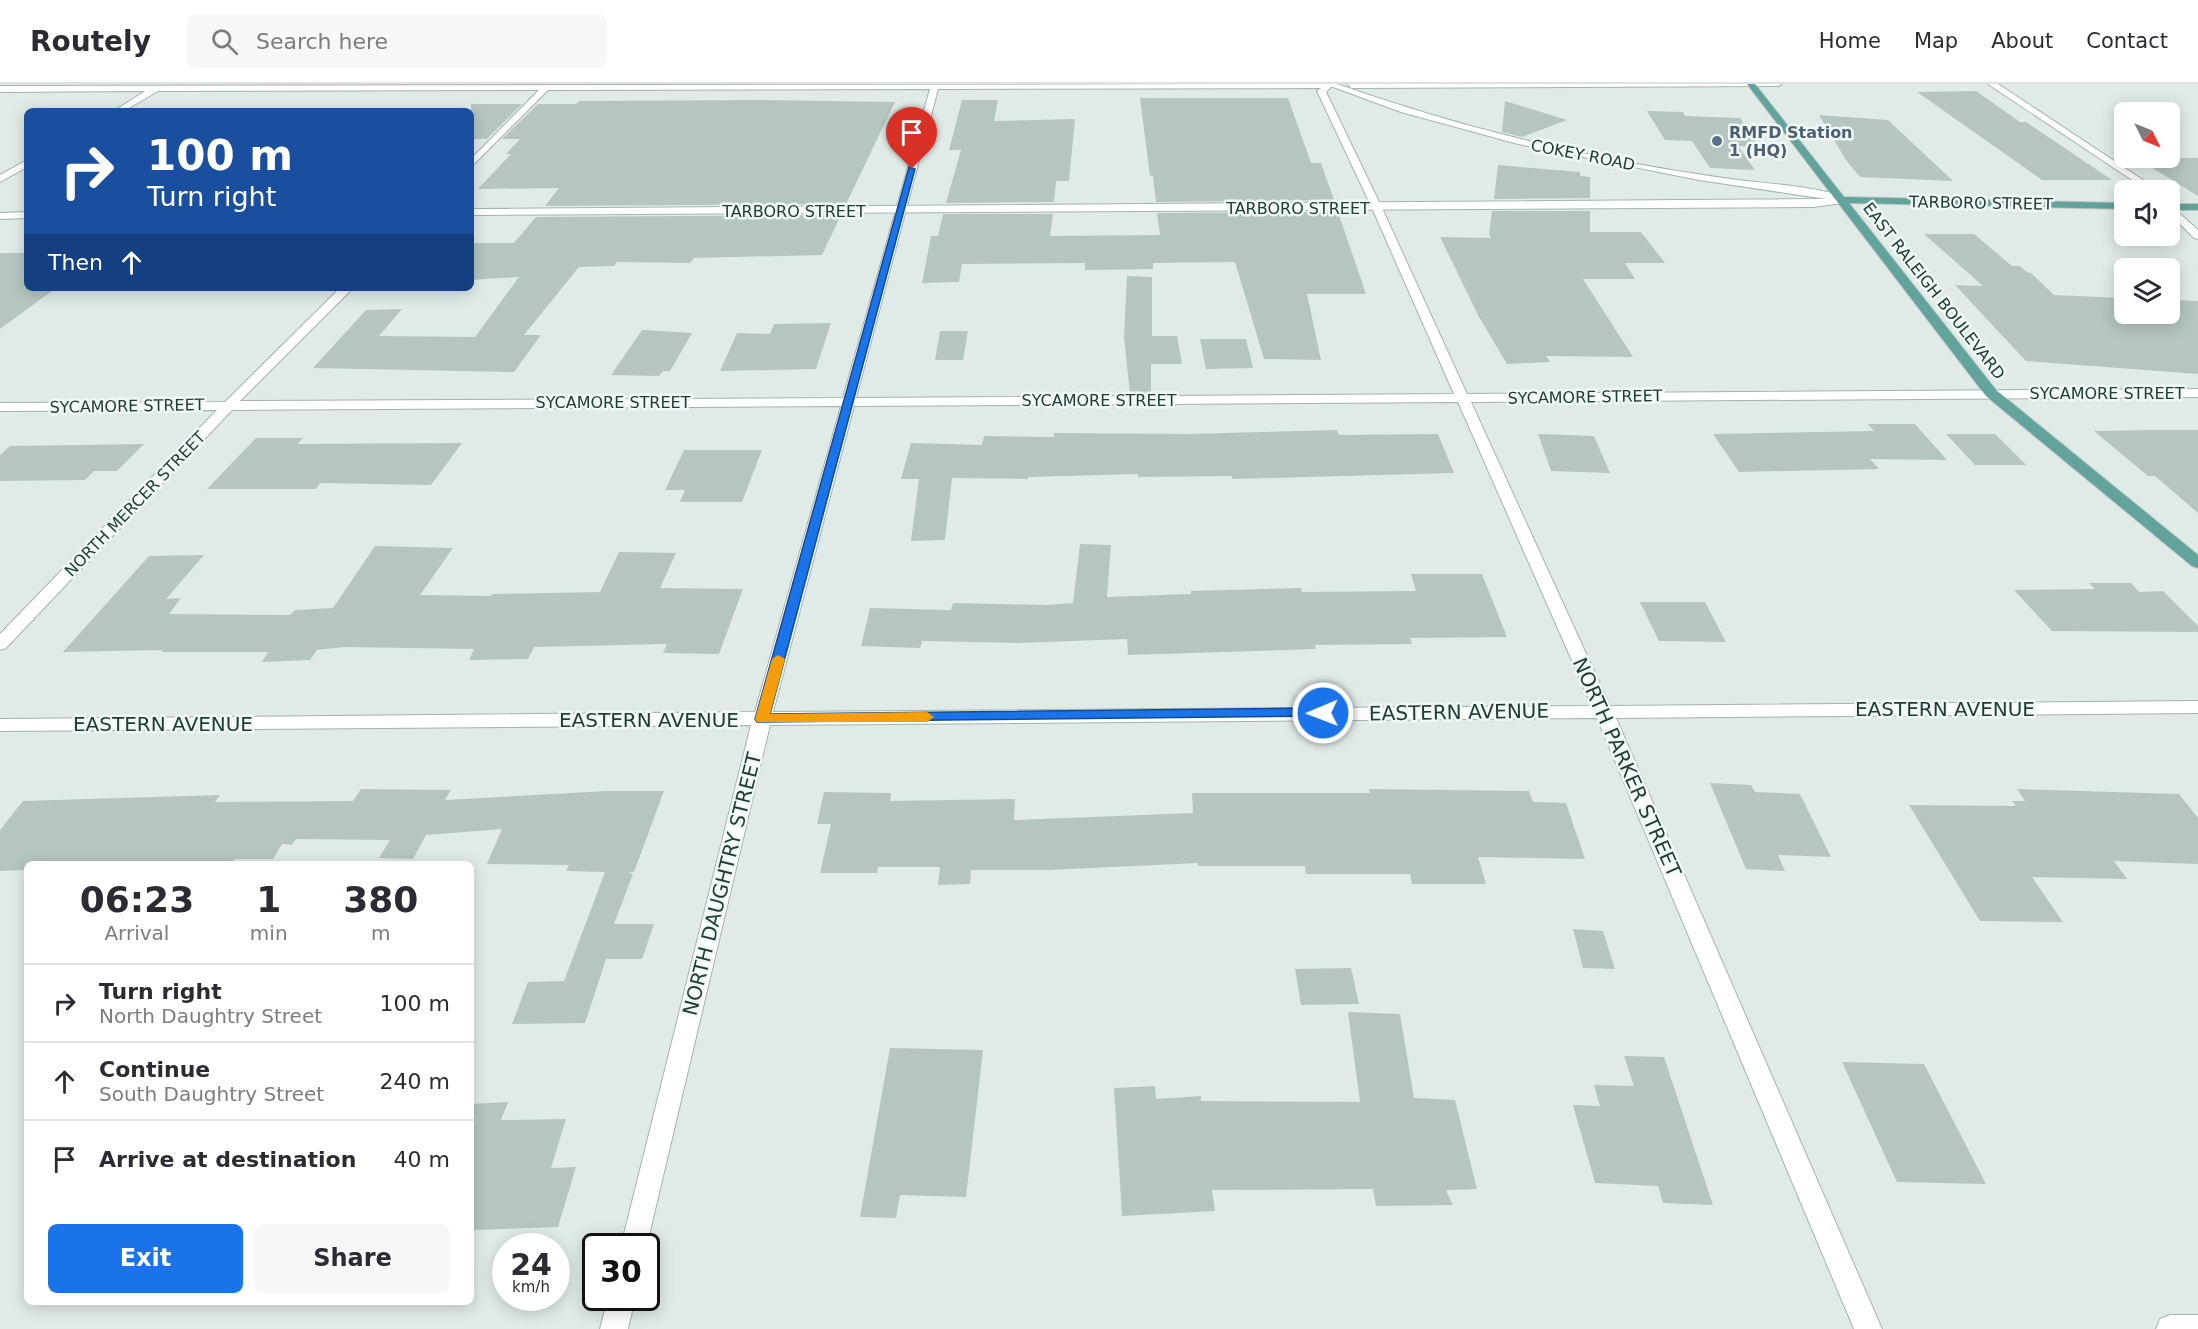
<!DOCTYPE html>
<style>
:root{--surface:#fff;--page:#f7f7f7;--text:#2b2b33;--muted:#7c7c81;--line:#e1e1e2;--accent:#1a73e8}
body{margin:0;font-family:"DejaVu Sans",sans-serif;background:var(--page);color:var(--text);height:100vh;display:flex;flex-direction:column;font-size:22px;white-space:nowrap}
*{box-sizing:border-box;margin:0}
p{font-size:20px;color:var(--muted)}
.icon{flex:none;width:33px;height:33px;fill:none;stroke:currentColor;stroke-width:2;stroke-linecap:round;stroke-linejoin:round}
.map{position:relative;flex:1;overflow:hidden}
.sheet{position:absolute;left:24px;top:777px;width:450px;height:444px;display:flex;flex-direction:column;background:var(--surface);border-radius:9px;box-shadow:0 3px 15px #0003}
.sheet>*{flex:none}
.top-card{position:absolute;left:24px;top:24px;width:450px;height:183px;border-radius:9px;box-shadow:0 3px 15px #0003;background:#1a4fa0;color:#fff;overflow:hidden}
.needle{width:39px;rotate:133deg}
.buttons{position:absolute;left:2114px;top:18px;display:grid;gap:12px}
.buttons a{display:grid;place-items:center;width:66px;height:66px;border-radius:9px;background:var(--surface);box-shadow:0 3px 15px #0003;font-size:30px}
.speed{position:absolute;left:492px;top:1149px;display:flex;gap:12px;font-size:30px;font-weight:700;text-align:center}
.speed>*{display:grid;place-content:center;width:78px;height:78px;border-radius:50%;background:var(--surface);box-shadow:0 3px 15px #0003;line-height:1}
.speed small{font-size:15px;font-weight:400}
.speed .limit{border:3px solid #111;border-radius:9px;background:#fff;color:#111}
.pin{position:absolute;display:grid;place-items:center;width:51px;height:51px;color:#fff;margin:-62px -26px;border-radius:50% 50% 50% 0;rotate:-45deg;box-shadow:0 0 6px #0007}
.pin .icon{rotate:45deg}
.me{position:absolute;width:66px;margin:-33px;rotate:269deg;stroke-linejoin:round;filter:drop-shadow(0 0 4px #0008)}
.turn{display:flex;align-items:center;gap:21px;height:126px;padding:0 24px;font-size:27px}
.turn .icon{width:78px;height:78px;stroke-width:2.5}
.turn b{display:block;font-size:42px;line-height:51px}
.then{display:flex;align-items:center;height:57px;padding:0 24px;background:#0003;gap:12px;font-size:22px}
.eta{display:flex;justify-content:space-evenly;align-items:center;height:102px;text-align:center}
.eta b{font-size:36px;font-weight:600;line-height:42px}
.action{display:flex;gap:12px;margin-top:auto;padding:12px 24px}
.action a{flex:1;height:69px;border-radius:9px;background:var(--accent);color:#fff;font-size:24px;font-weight:600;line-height:69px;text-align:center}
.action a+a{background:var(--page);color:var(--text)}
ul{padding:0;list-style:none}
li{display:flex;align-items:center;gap:18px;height:78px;padding:0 24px;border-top:2px solid var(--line)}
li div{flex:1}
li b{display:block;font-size:22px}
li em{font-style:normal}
header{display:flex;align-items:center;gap:36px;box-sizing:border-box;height:84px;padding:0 30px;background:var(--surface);border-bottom:2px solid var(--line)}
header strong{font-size:28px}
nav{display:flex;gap:33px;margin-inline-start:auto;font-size:21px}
.search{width:420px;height:54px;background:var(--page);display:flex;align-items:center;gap:15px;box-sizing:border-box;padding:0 21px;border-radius:9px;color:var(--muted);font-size:22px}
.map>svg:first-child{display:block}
.building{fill:#b5c6c1}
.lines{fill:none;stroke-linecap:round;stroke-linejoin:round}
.street-casing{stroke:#a3b3b0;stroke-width:2}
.secondary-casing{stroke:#9eb7b2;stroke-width:2}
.primary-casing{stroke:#c1c8c8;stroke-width:2}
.street{fill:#fff;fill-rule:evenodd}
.secondary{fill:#fff;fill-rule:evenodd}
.primary{fill:#62a39c;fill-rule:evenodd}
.route{fill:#1a73e8;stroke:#114b97;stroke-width:1.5}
.slow{fill:#f59e0b}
.service-dot{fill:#5c6f8a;stroke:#f0f8f5;stroke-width:2}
.labels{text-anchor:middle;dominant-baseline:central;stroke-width:5;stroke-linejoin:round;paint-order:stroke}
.far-service-label{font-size:16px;font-weight:bold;fill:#4e5e75;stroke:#f0f8f5;text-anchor:start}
.far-street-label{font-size:16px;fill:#203c39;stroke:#f0f8f5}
.street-label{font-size:20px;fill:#203c39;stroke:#f0f8f5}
</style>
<header>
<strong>Routely</strong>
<div class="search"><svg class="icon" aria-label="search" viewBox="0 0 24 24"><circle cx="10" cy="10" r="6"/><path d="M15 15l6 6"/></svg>Search here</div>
<nav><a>Home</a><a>Map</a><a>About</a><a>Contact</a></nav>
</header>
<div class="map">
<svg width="2198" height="1245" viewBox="0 0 2198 1245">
<rect width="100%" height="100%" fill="#e0ebe8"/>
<!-- building -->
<path class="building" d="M 1976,7 L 2020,38 L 2026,38 L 2112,96 L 2042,96 L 1917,8 Z
M 1140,14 L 1288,14 L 1311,79 L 1321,79 L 1334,116 L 1156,118 L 1153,92 L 1150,92 Z
M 762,16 L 895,18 L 846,120 L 545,122 L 559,104 L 478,105 L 511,70 L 506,70 L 520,55 L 502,55 L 538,20 L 576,20 L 579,17 Z
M 962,16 L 998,16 L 994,37 L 1075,35 L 1069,97 L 1056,97 L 1054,118 L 946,119 L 961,66 L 949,66 Z
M 1505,17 L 1567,36 L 1522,53 L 1502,48 Z
M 471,20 L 522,20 L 487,55 L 471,55 Z
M 1647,27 L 1683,28 L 1685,32 L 1740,34 L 1760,63 L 1738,62 L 1755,86 L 1710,84 L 1692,57 L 1665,56 Z
M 1819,31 L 1888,36 L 1953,97 L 1860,93 L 1846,76 Z
M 2136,74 L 2198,74 L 2198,112 Z
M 1498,81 L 1580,88 L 1580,92 L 1590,93 L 1590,114 L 1494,115 Z
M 1492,127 L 1590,127 L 1590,148 L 1641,148 L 1665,179 L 1625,179 L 1635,195 L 1583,195 L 1633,273 L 1546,272 L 1550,278 L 1507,280 L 1479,233 L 1440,153 L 1491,154 L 1489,150 Z
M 1338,128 L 1366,210 L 1307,210 L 1321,276 L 1264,275 L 1235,178 L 1153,179 L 1153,185 L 1085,186 L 1085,179 L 962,180 L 959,198 L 922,199 L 931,152 L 938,152 L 943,130 L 1053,130 L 1050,152 L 1160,151 L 1157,129 Z
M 841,131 L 822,171 L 694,174 L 690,179 L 617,178 L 614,182 L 579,183 L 524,251 L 541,251 L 514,288 L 313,284 L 366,226 L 402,225 L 379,252 L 475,253 L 519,193 L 471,196 L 471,159 L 514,159 L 536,133 Z
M 1924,150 L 1974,150 L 2012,182 L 2020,182 L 2027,188 L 2031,189 L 2054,211 L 2124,214 L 2124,230 L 2169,230 L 2169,216 L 2198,217 L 2198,290 L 2026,277 L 1955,201 L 1983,202 Z
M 0,169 L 27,169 L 27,204 L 56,204 L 0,245 Z
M 1127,192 L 1152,193 L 1152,252 L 1177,252 L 1182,280 L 1151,280 L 1151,310 L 1130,310 L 1124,253 Z
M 831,239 L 816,285 L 720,287 L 737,249 L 770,250 L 774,240 Z
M 642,246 L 692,249 L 670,287 L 663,287 L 659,292 L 611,291 Z
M 940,247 L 968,247 L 963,276 L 935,276 Z
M 1200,255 L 1246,255 L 1253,284 L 1206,285 Z
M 1868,340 L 1915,340 L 1947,376 L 1870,375 L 1879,385 L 1739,388 L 1713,350 L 1874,347 Z
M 1337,346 L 1339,351 L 1438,350 L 1454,389 L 1232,395 L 1232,392 L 1138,393 L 1138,390 L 1028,393 L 1028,395 L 952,394 L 945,456 L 911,457 L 919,395 L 901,395 L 911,359 L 982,361 L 984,352 L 1054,353 L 1054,349 L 1190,350 Z
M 2150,346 L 2198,346 L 2198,429 L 2155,392 L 2148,392 L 2094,347 Z
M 1538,350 L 1594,352 L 1610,389 L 1551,387 Z
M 1946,350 L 1995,350 L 2026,381 L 1975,381 Z
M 256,354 L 303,354 L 297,360 L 462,359 L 431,401 L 320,399 L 316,405 L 207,405 Z
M 144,360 L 117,387 L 94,387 L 85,396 L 0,397 L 0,371 L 10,362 Z
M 684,366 L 762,366 L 742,418 L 680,418 L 685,406 L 665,406 Z
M 1080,460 L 1111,461 L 1107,513 L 1191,510 L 1191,507 L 1301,504 L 1302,508 L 1416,507 L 1411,490 L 1482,490 L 1507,553 L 1410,554 L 1412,560 L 1315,561 L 1316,565 L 1128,571 L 1127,555 L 1018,559 L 922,557 L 920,564 L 861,562 L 870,524 L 951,526 L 953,519 L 1047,521 L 1073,519 Z
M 375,462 L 453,464 L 420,511 L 491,512 L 492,510 L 600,508 L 619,468 L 676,469 L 660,504 L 743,505 L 719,570 L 663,569 L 667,560 L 534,563 L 528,575 L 469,576 L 474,565 L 344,563 L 317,566 L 310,576 L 262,578 L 268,568 L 161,568 L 163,566 L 63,568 L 149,472 L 204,471 L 166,515 L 181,514 L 169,530 L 290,531 L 295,526 L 333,524 Z
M 2089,499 L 2131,499 L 2139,508 L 2163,507 L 2198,542 L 2198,548 L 2052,547 L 2014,506 L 2095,505 Z
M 1640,518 L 1705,518 L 1726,558 L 1659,557 Z
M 1710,699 L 1751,701 L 1755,708 L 1800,710 L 1831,773 L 1778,771 L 1785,787 L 1746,785 Z
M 361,705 L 451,706 L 445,716 L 607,707 L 664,707 L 634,788 L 628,788 L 633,790 L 614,840 L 654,840 L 642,875 L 606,875 L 585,939 L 512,940 L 528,898 L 564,897 L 605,788 L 566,787 L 569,781 L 487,780 L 502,745 L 426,751 L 413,775 L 379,774 L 390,756 L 296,755 L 292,761 L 282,760 L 273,775 L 235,775 L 231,780 L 27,780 L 27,786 L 0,787 L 0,746 L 23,717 L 220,711 L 215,718 L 353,717 Z
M 1369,705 L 1529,707 L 1533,718 L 1566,719 L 1585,775 L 1478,773 L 1486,800 L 1412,800 L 1410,790 L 1306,790 L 1305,782 L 1198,782 L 1198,779 L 1049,786 L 971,786 L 970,800 L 938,801 L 940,783 L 878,783 L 877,789 L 820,789 L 831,740 L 817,740 L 824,708 L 891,709 L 890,717 L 1015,715 L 1014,736 L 1193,729 L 1192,709 L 1370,709 Z
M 2017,705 L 2179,710 L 2198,734 L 2198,780 L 2114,777 L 2127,795 L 2032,793 L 2063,838 L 1980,837 L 1909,721 L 2016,722 L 2012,717 L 2025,717 Z
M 1573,845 L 1603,847 L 1615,885 L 1583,884 Z
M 1351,884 L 1359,920 L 1301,921 L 1295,885 Z
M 1348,928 L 1400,930 L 1414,1014 L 1455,1016 L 1477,1105 L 1446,1106 L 1453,1121 L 1376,1122 L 1373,1105 L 1212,1106 L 1215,1127 L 1122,1132 L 1114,1004 L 1155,1002 L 1156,1015 L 1201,1012 L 1201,1017 L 1360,1018 Z
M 890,964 L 983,966 L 966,1113 L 900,1111 L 896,1134 L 860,1133 Z
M 1624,972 L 1664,973 L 1713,1121 L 1663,1119 L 1658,1102 L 1595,1099 L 1573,1021 L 1600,1022 L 1594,1001 L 1634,1002 Z
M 1842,978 L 1924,980 L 1986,1100 L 1897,1098 Z
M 508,1018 L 501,1036 L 566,1035 L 551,1084 L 576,1083 L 558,1143 L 471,1146 L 471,1020 Z"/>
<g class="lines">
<defs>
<path id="street" d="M 1334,0 L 1326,8 L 1382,124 L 1467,310 L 2198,305 L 2198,313 L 1471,318 L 1610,622 L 2198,617 L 2198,629 L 1616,634 L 1882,1245 L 1854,1245 L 1597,634 L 770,641 L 646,1164 L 621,1162 L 751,641 L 0,647 L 0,635 L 755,628 L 841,322 L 232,326 L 6,564 L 0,566 L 0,550 L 217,326 L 0,327 L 0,319 L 225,318 L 340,204 L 353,204 L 240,317 L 843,314 L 930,5 L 548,6 L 471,83 L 471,75 L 539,6 L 158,7 L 124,27 L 114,27 L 145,7 L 0,8 L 0,2 ZM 1321,4 L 1317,7 L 1372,124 L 1454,310 L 856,314 L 938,5 ZM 1458,318 L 1592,622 L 773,628 L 854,322 Z
M 1988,0 L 1998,0 L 2158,106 L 2147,106 Z
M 27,76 L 27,83 L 0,98 L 0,91 Z
M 2169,120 L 2198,146 L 2198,155 L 2194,154 L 2169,129 Z
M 608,1214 L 635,1214 L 628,1245 L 600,1245 Z
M 2170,1231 L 2198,1231 L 2198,1245 L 2156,1245 L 2160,1235 Z"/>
<path id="secondary" d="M 1325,0 L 1337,0 C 1467,46 1602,78 1738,96 C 1762,99 1833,104 1848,116 L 1843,119 L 1813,123 L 471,131 L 471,125 L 1826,115 L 1699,96 L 1518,60 L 1401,28 Z
M 1348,0 L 1782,0 L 1778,2 L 1351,4 Z
M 27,128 L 27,134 L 0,135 L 0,129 Z"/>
<path id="primary" d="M 1747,0 L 1755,0 L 1844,113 L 2124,119 L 2124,125 L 1849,119 L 1996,306 L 2198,471 L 2198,484 L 2192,482 L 1986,312 Z
M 2169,120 L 2198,120 L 2198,126 L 2169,126 Z"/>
</defs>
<!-- street casing -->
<use href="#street" class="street-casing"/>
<!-- secondary casing -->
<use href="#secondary" class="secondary-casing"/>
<!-- primary casing -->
<use href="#primary" class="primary-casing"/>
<!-- street -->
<use href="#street" class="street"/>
<!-- secondary -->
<use href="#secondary" class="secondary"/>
<!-- primary -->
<use href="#primary" class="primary"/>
</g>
<!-- route -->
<path class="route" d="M 909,83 L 915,85 L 770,630 L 1323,624 L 1330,629 L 1328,632 L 757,638 L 755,635 Z"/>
<!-- slow -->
<path class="slow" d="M 778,571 L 785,575 L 770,630 L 927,628 L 934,633 L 927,638 L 757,638 L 755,635 L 772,575 Z"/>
<!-- markers -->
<circle class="service-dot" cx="1717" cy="57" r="6"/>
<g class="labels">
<!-- far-service labels -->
<g class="far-service-label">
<text x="1729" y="48">RMFD Station<tspan x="1729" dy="18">1 (HQ)</tspan></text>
</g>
<!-- far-street labels -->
<g class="far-street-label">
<text transform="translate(1583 71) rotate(11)">COKEY ROAD</text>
<text transform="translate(1981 119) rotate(1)">TARBORO STREET</text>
<text x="1298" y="124">TARBORO STREET</text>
<text x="794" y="127">TARBORO STREET</text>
<text transform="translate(1934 207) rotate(52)">EAST RALEIGH BOULEVARD</text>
<text x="2107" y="309">SYCAMORE STREET</text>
<text transform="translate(1585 313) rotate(-1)">SYCAMORE STREET</text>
<text x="1099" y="316">SYCAMORE STREET</text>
<text x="613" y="318">SYCAMORE STREET</text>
<text transform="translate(127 322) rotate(-1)">SYCAMORE STREET</text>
<text transform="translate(135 420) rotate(-46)">NORTH MERCER STREET</text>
</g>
<!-- street labels -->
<g class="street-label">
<text x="1945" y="625">EASTERN AVENUE</text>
<text transform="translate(1459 628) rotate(-1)">EASTERN AVENUE</text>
<text x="649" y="636">EASTERN AVENUE</text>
<text x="163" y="640">EASTERN AVENUE</text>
<text transform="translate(1627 683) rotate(66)">NORTH PARKER STREET</text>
<text transform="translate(722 800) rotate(-76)">NORTH DAUGHTRY STREET</text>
</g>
</g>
</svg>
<div class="buttons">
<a><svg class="needle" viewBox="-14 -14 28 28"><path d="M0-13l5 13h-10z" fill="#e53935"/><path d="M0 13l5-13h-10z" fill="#7c7c81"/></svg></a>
<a><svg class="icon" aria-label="sound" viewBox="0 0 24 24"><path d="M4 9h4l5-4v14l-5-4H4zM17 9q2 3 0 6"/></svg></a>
<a><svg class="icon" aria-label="layers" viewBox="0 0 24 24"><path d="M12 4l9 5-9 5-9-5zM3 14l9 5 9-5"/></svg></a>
</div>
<div class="speed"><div>24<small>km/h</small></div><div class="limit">30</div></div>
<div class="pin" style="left:912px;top:85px;background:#d93025"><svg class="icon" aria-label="arrive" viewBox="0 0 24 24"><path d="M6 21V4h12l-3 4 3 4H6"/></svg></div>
<svg class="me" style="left:1323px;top:629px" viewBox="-20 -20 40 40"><circle r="17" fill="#1a73e8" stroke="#fff" stroke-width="3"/><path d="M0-11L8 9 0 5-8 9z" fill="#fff"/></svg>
<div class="top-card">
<div class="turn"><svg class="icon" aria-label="right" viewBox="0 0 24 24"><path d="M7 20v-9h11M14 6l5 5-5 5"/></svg><div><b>100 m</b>Turn right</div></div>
<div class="then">Then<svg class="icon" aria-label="ahead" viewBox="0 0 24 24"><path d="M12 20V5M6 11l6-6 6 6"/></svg></div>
</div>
<section class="sheet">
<div class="eta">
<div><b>06:23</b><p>Arrival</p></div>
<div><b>1</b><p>min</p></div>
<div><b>380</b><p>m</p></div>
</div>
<ul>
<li><svg class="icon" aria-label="right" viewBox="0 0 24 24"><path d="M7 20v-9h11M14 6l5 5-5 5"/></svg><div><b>Turn right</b><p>North Daughtry Street</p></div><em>100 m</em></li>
<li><svg class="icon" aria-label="ahead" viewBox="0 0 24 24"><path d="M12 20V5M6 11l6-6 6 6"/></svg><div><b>Continue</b><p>South Daughtry Street</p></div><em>240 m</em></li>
<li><svg class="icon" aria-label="arrive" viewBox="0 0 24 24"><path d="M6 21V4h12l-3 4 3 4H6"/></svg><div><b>Arrive at destination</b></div><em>40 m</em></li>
</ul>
<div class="action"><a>Exit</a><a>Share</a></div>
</section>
</div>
